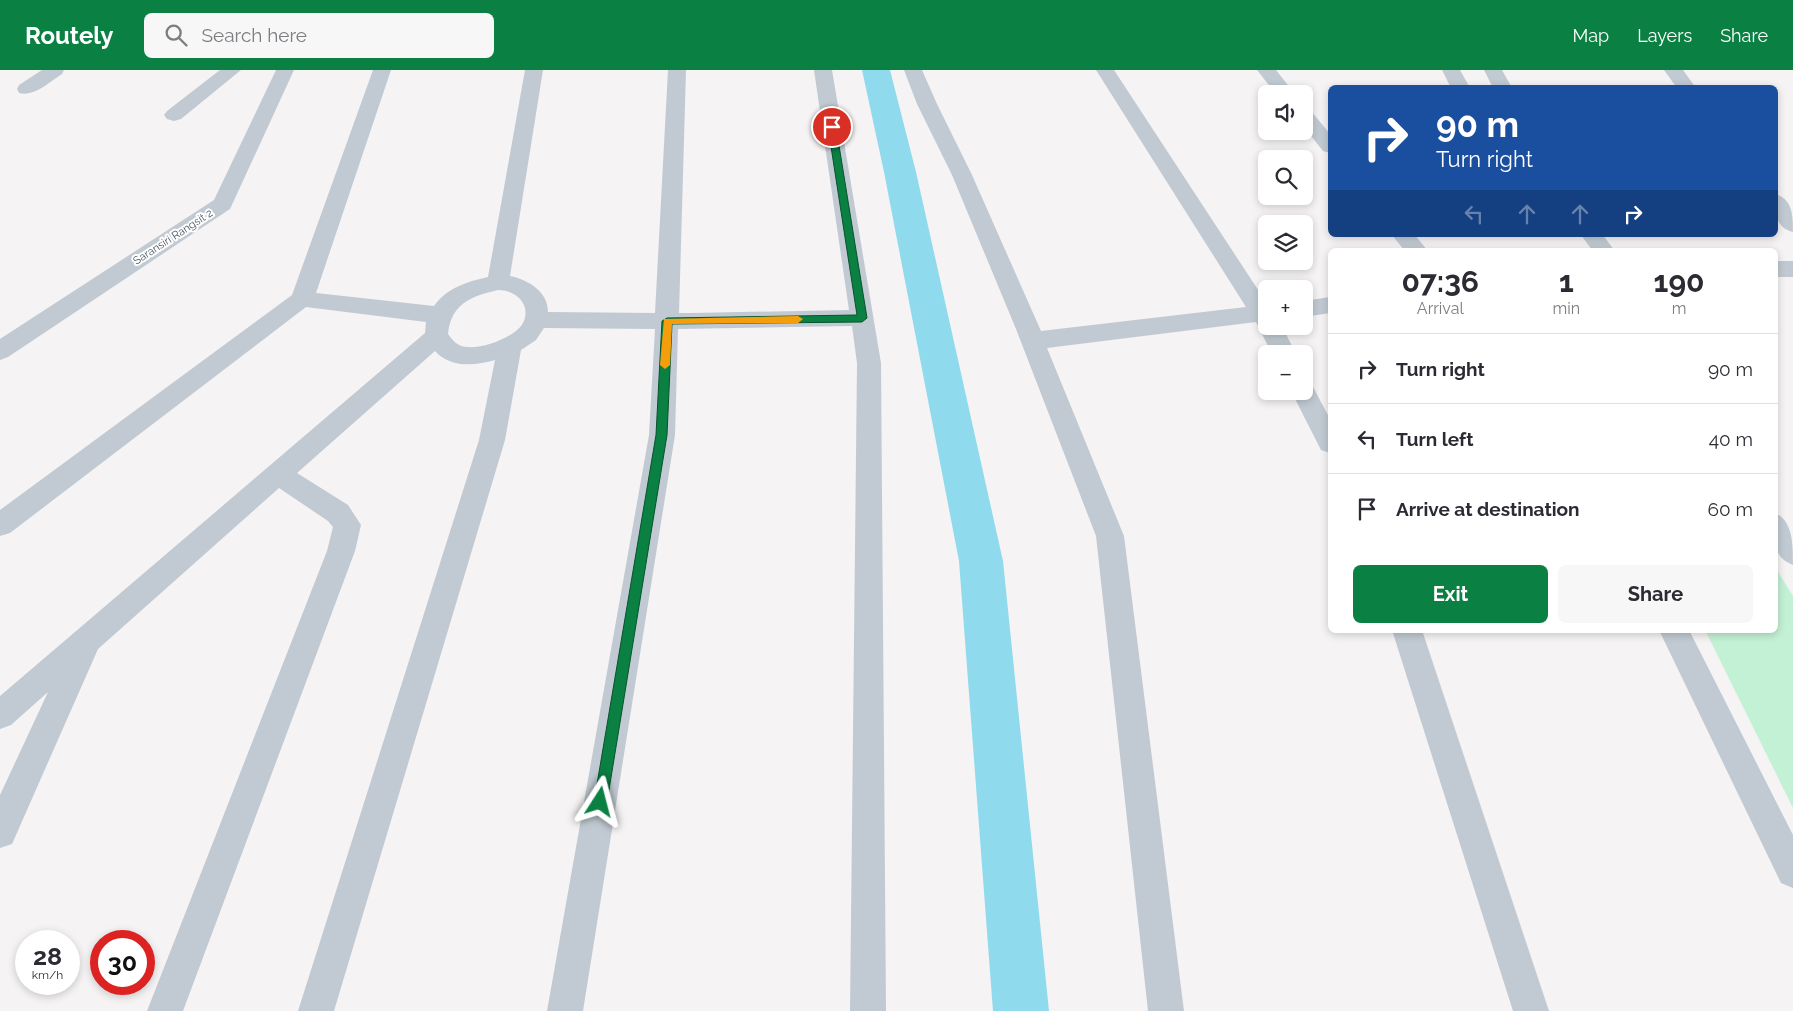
<!DOCTYPE html>
<meta charset="utf-8">
<style>
:root{--surface:#fff;--page:#f7f7f7;--text:#2b2b33;--muted:#7c7c81;--line:#e1e1e2;--accent:#0b8043}
body{margin:0;font-family:Raleway,sans-serif;background:var(--page);color:var(--text);height:100vh;display:flex;flex-direction:column;font-size:19px;white-space:nowrap}
*{box-sizing:border-box;margin:0}
p{font-size:16px;color:var(--muted)}
.icon{flex:none;width:28px;height:28px;fill:none;stroke:currentColor;stroke-width:2;stroke-linecap:round;stroke-linejoin:round}
.map{position:relative;flex:1;overflow:hidden}
.side{position:absolute;left:1328px;top:178px;width:450px;height:385px;display:flex;flex-direction:column;background:var(--surface);border-radius:8px;box-shadow:0 2px 8px #0003}
.side>*{flex:none}
.top-card{position:absolute;left:1328px;top:15px;width:450px;height:152px;border-radius:8px;box-shadow:0 2px 8px #0003;background:#1a4fa0;color:#fff;overflow:hidden}
.tools{position:absolute;left:1258px;top:15px;display:grid;gap:10px}
.tools a{display:grid;place-items:center;width:55px;height:55px;border-radius:8px;background:var(--surface);box-shadow:0 2px 8px #0003;font-size:25px}
.speed{position:absolute;left:15px;top:860px;display:flex;gap:10px;font-size:25px;font-weight:700;text-align:center}
.speed>*{display:grid;place-content:center;width:65px;height:65px;border-radius:50%;background:var(--surface);box-shadow:0 2px 8px #0003;line-height:1}
.speed small{font-size:12px;font-weight:400}
.speed .limit{border:8px solid #d22;background:#fff;color:#111}
.pin{position:absolute;display:grid;place-items:center;width:42px;height:42px;color:#fff;margin:-21px;border:2px solid #fff;border-radius:50%;box-shadow:0 1px 5px #0007}
.me{position:absolute;width:55px;margin:-28px;rotate:9deg;stroke-linejoin:round;filter:drop-shadow(0 0 4px #0008)}
.turn{display:flex;align-items:center;gap:18px;height:105px;padding:0 25px;font-size:22px}
.turn .icon{width:65px;height:65px;stroke-width:2.5}
.turn b{display:block;font-size:35px;line-height:42px}
.lanes{display:flex;align-items:center;height:48px;padding:0 25px;background:#0003;justify-content:center;gap:25px;direction:ltr}
.lanes .off{opacity:.35}
.eta{display:flex;justify-content:space-evenly;align-items:center;height:85px;text-align:center}
.eta b{font-size:30px;font-weight:700;line-height:35px}
.action{display:flex;gap:10px;margin-top:auto;padding:10px 25px}
.action a{flex:1;height:58px;border-radius:8px;background:var(--accent);color:#fff;font-size:20px;font-weight:700;line-height:58px;text-align:center}
.action a+a{background:var(--page);color:var(--text)}
ul{padding:0;list-style:none}
li{display:flex;align-items:center;gap:15px;height:70px;padding:0 25px;border-top:1px solid var(--line)}
li div{flex:1}
li b{display:block;font-size:19px}
li em{font-style:normal}
header{display:flex;align-items:center;gap:30px;box-sizing:border-box;height:70px;padding:0 25px;background:var(--accent);color:#fff}
header strong{font-size:24px}
nav{display:flex;gap:28px;margin-inline-start:auto;font-size:18px}
.search{width:350px;height:45px;background:var(--page);display:flex;align-items:center;gap:12px;box-sizing:border-box;padding:0 18px;border-radius:8px;color:var(--muted);font-size:19px}
.map>svg:first-child{display:block}
.green{fill:#c3f1d5}
.lines{fill:none;stroke-linecap:round;stroke-linejoin:round}
.canal{fill:#90daee;fill-rule:evenodd}
.minor{fill:#c1cad2;fill-rule:evenodd}
.route{fill:#0b8043;stroke:#07532c}
.slow{fill:#f59e0b}
.labels{text-anchor:middle;dominant-baseline:central;stroke-width:4;stroke-linejoin:round;paint-order:stroke}
.far-street-label{font-size:11px;fill:#4a5661;stroke:#fff}
</style>
<header>
<strong>Routely</strong>
<div class="search"><svg class="icon" aria-label="search" viewBox="0 0 24 24"><circle cx="10" cy="10" r="6"/><path d="M15 15l6 6"/></svg>Search here</div>
<nav><a>Map</a><a>Layers</a><a>Share</a></nav>
</header>
<div class="map">
<svg width="1793" height="941" viewBox="0 0 1793 941">
<rect width="100%" height="100%" fill="#f5f3f3"/>
<!-- green -->
<path class="green" d="M 1775,497 L 1793,526 L 1793,738 L 1705,560 L 1775,560 Z"/>
<g class="lines">
<!-- canal -->
<path class="canal" d="M 862,0 L 890,0 L 916,102 L 1003,491 L 1049,941 L 993,941 L 959,491 L 884,102 Z"/>
<!-- minor -->
<path class="minor" d="M 42,0 L 64,0 L 62,4 C 49,12 35,27 19,23 L 17,19 L 19,15 Z
M 220,0 L 241,0 L 181,49 L 174,51 L 167,49 L 164,45 L 167,41 Z
M 276,0 L 294,0 L 230,139 L 8,287 L 0,290 L 0,269 L 214,130 Z
M 373,0 L 391,0 L 316,223 L 434,236 C 447,218 466,212 488,207 L 525,0 L 543,0 L 510,206 C 528,210 548,221 548,242 L 655,243 L 668,0 L 686,0 L 679,243 L 691,243 L 849,240 L 814,0 L 832,0 L 881,293 L 886,941 L 850,941 L 857,293 L 852,256 L 678,259 L 675,365 L 583,941 L 547,941 L 649,365 L 655,259 L 544,258 L 536,270 L 521,280 L 505,370 L 334,941 L 298,941 L 479,370 L 495,290 C 475,296 450,298 435,281 L 297,403 L 348,435 L 361,455 L 355,481 L 183,941 L 147,941 L 327,481 L 333,457 L 328,451 L 279,418 L 98,579 L 12,774 L 0,778 L 0,725 L 48,622 L 11,655 L 0,659 L 0,626 L 425,263 L 426,252 L 306,237 L 10,463 L 0,466 L 0,440 L 292,225 ZM 498,220 C 516,220 532,235 523,253 C 515,268 475,283 459,275 C 455,273 451,268 448,264 C 451,234 471,226 498,220 Z
M 904,0 L 922,0 L 937,34 L 972,105 L 1041,261 L 1246,237 L 1096,0 L 1114,0 L 1266,232 L 1266,256 L 1282,256 L 1296,284 L 1272,284 L 1256,252 L 1047,278 L 1124,466 L 1184,941 L 1148,941 L 1096,466 L 1016,259 L 952,105 L 917,34 Z
M 1257,0 L 1276,0 L 1295,24 L 1276,24 Z
M 1442,0 L 1460,0 L 1470,18 L 1451,18 Z
M 1484,0 L 1502,0 L 1512,18 L 1493,18 Z
M 1664,0 L 1683,0 L 1696,18 L 1677,18 Z
M 1304,39 L 1311,41 L 1330,64 L 1330,83 L 1323,81 L 1304,57 Z
M 1775,124 C 1793,129 1793,146 1793,162 C 1774,157 1775,141 1775,124 Z
M 1392,165 L 1415,165 L 1427,180 L 1404,180 Z
M 1581,165 L 1603,165 L 1614,180 L 1592,180 Z
M 1775,191 L 1793,191 L 1793,207 L 1775,207 Z
M 1330,227 L 1330,243 L 1304,247 L 1304,231 Z
M 1304,312 L 1312,315 L 1330,349 L 1330,383 L 1321,380 L 1291,321 L 1304,321 Z
M 1775,443 C 1793,451 1793,474 1793,495 C 1769,486 1775,464 1775,443 Z
M 1392,560 L 1422,560 L 1549,941 L 1513,941 Z
M 1659,560 L 1689,560 L 1793,765 L 1793,818 L 1781,813 Z"/>
</g>
<!-- route -->
<path class="route" d="M 832,55 L 836,57 L 867,248 L 862,252 L 672,254 L 667,365 L 607,732 L 605,737 L 600,739 L 596,737 L 594,732 L 656,365 L 662,251 L 667,248 L 857,245 L 828,57 Z"/>
<!-- slow -->
<path class="slow" d="M 798,246 L 803,249 L 798,253 L 672,254 L 670,295 L 665,299 L 660,295 L 664,249 Z"/>
<g class="labels">
<!-- far-street labels -->
<g class="far-street-label">
<text transform="translate(173 167) rotate(-33)">Saransiri Rangsit 2</text>
</g>
</g>
</svg>
<div class="tools">
<a><svg class="icon" aria-label="sound" viewBox="0 0 24 24"><path d="M4 9h4l5-4v14l-5-4H4zM17 9q2 3 0 6"/></svg></a>
<a><svg class="icon" aria-label="search" viewBox="0 0 24 24"><circle cx="10" cy="10" r="6"/><path d="M15 15l6 6"/></svg></a>
<a><svg class="icon" aria-label="layers" viewBox="0 0 24 24"><path d="M12 4l9 5-9 5-9-5zM3 14l9 5 9-5"/></svg></a>
<a>+</a>
<a>−</a>
</div>
<div class="speed"><div>28<small>km/h</small></div><div class="limit">30</div></div>
<div class="pin" style="left:832px;top:57px;background:#d93025"><svg class="icon" aria-label="arrive" viewBox="0 0 24 24"><path d="M6 21V4h12l-3 4 3 4H6"/></svg></div>
<svg class="me" style="left:600px;top:732px" viewBox="-20 -20 40 40"><path d="M0-17L14 15 0 8-14 15z" fill="#0b8043" stroke="#fff" stroke-width="4"/></svg>
<div class="top-card">
<div class="turn"><svg class="icon" aria-label="right" viewBox="0 0 24 24"><path d="M7 20v-9h11M14 6l5 5-5 5"/></svg><div><b>90 m</b>Turn right</div></div>
<div class="lanes"><svg class="icon off" aria-label="left" viewBox="0 0 24 24"><path d="M17 20v-9H6M10 6l-5 5 5 5"/></svg><svg class="icon off" aria-label="ahead" viewBox="0 0 24 24"><path d="M12 20V5M6 11l6-6 6 6"/></svg><svg class="icon off" aria-label="ahead" viewBox="0 0 24 24"><path d="M12 20V5M6 11l6-6 6 6"/></svg><svg class="icon" aria-label="right" viewBox="0 0 24 24"><path d="M7 20v-9h11M14 6l5 5-5 5"/></svg></div>
</div>
<section class="side">
<div class="eta">
<div><b>07:36</b><p>Arrival</p></div>
<div><b>1</b><p>min</p></div>
<div><b>190</b><p>m</p></div>
</div>
<ul>
<li><svg class="icon" aria-label="right" viewBox="0 0 24 24"><path d="M7 20v-9h11M14 6l5 5-5 5"/></svg><div><b>Turn right</b></div><em>90 m</em></li>
<li><svg class="icon" aria-label="left" viewBox="0 0 24 24"><path d="M17 20v-9H6M10 6l-5 5 5 5"/></svg><div><b>Turn left</b></div><em>40 m</em></li>
<li><svg class="icon" aria-label="arrive" viewBox="0 0 24 24"><path d="M6 21V4h12l-3 4 3 4H6"/></svg><div><b>Arrive at destination</b></div><em>60 m</em></li>
</ul>
<div class="action"><a>Exit</a><a>Share</a></div>
</section>
</div>
